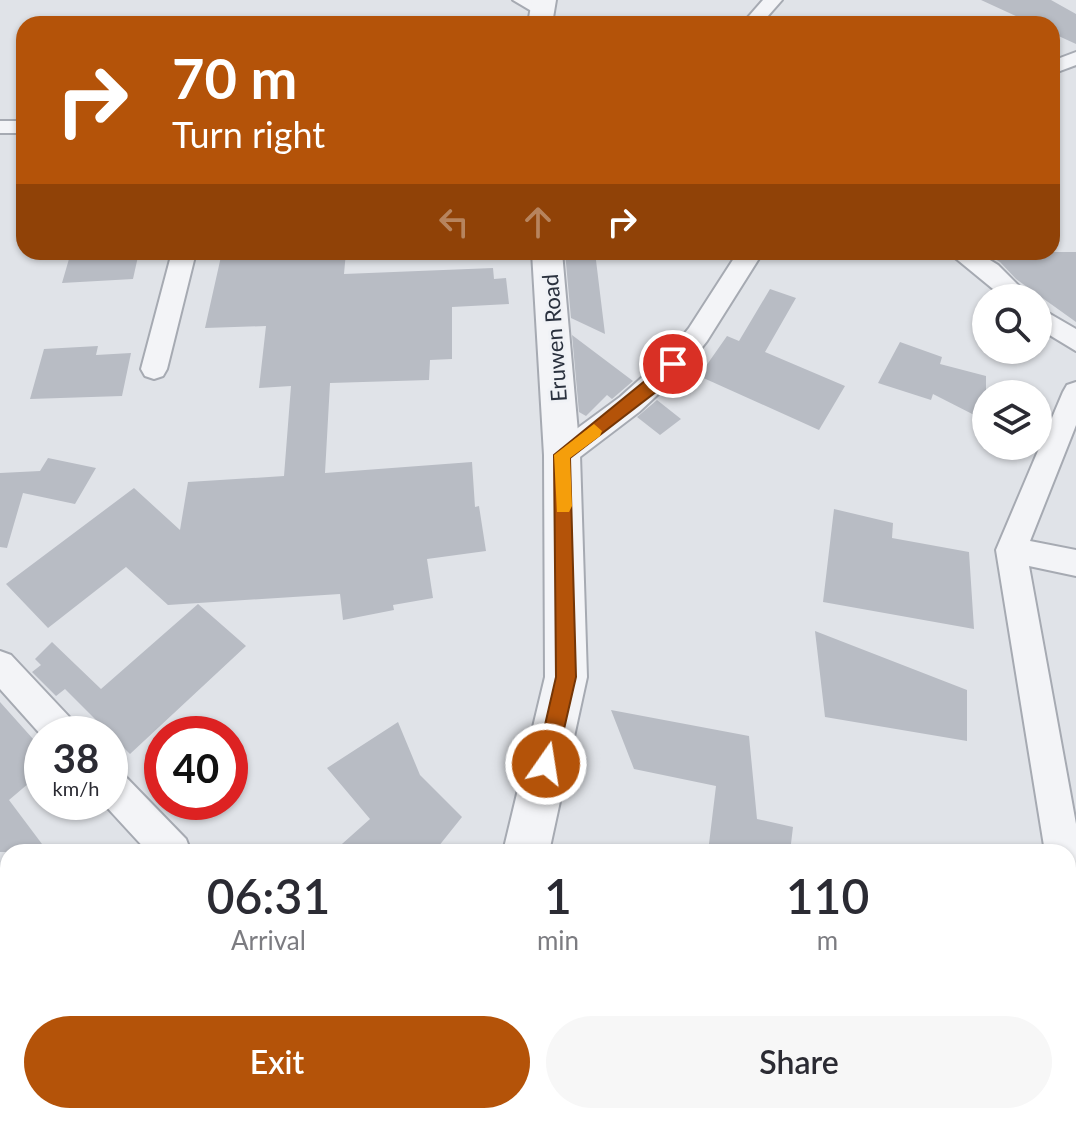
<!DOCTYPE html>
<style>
:root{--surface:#fff;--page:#f7f7f7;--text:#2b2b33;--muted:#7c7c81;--accent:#b45309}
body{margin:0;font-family:Lato,sans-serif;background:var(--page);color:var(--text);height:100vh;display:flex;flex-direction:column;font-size:30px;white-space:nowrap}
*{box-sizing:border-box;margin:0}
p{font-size:26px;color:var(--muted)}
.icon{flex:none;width:44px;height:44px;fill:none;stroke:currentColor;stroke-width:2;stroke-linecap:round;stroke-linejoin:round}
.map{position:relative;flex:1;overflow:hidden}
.sheet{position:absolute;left:0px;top:844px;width:1076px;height:280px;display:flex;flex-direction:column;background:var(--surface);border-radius:24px 24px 0 0;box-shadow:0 2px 6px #0004}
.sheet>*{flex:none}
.top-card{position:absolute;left:16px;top:16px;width:1044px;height:244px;border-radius:24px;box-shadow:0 2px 6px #0004;background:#b45309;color:#fff;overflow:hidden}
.tools{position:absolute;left:972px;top:284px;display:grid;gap:16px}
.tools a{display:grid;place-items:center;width:80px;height:80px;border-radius:50%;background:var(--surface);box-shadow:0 2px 6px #0004;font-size:40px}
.speed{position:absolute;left:24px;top:716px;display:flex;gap:16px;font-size:40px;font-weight:700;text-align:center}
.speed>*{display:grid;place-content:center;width:104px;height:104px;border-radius:50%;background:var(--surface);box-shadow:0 2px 6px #0004;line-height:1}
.speed small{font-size:20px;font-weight:400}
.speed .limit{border:12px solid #d22;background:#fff;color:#111}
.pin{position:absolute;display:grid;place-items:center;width:68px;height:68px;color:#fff;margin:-34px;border:4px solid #fff;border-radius:50%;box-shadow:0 2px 8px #0007}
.me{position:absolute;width:88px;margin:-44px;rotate:13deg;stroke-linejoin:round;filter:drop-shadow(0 0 6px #0008)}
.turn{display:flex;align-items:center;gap:28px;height:168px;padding:0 24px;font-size:36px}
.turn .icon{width:104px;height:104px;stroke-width:2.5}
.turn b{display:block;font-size:56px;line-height:68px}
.lanes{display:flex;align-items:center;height:76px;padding:0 24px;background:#0003;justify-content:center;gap:40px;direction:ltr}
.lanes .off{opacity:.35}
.eta{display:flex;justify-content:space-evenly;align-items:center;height:136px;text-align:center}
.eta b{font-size:48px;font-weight:600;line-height:56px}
.action{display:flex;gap:16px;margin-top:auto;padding:16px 24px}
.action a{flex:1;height:92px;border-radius:48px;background:var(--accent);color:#fff;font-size:32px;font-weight:600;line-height:92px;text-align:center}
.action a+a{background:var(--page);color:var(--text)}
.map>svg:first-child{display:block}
.building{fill:#b8bcc4}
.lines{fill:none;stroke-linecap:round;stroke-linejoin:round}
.minor-casing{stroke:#a6aab2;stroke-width:4}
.tertiary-casing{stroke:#a6aab2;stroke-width:4}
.minor{fill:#f3f4f7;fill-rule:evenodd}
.tertiary{fill:#f3f4f7;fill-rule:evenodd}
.route{fill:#b45309;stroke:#753606;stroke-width:2}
.slow{fill:#f59e0b}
.labels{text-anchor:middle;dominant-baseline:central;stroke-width:6;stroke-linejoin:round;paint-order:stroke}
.street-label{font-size:22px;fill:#2a313e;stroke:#f0f2f6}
</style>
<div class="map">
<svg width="1076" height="1124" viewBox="0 0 1076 1124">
<rect width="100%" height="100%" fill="#e0e3e8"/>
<!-- building -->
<path class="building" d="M 981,0 L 1051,0 L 1076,14 L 1076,44 L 1052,33 L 1052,24 L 1033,24 Z
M 71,252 L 139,252 L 133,279 L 62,283 Z
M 222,252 L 346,252 L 344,274 L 493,268 L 494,279 L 506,278 L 509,304 L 452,307 L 452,359 L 430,360 L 429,380 L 330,383 L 325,473 L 472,462 L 475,507 L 479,506 L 486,551 L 427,559 L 433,598 L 393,605 L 394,610 L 343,620 L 340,594 L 168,605 L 126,567 L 48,628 L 6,584 L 134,488 L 180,530 L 188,482 L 284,476 L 291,386 L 259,388 L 266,326 L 205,328 Z
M 565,252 L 595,252 L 605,334 L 571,318 Z
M 983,252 L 1076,252 L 1076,322 L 1016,279 L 1000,262 Z
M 770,289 L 796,298 L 765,352 L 845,386 L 819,430 L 699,376 L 727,336 L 739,341 Z
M 572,335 L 633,381 L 612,399 L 607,395 L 586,416 L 579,412 Z
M 900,342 L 942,357 L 940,364 L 986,376 L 986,421 L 933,394 L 931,400 L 878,383 Z
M 98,346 L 96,355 L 131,353 L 122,396 L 30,399 L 44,349 Z
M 657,400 L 681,419 L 660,435 L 637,417 Z
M 48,458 L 96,468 L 75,504 L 23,493 L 7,548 L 0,547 L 0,473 L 40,471 Z
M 834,509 L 893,523 L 892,538 L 969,552 L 974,629 L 823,602 Z
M 198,604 L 246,646 L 130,754 L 65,689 L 56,696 L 32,672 L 41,665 L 35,659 L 52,642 L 101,689 Z
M 815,631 L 967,690 L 967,741 L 825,717 Z
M 0,702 L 42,749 L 42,772 L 9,800 L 48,852 L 0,852 Z
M 611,710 L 749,736 L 757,819 L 793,827 L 790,852 L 708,852 L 716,786 L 634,769 Z
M 398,722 L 420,775 L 462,817 L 434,852 L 333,852 L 370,819 L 327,768 Z"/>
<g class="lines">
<defs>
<path id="minor" d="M 513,0 L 535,0 L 549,10 L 540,16 Z
M 763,0 L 782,0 L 761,24 L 742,24 Z
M 1076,52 L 1076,65 L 1052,74 L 1052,61 Z
M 0,121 L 24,121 L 24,133 L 0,133 Z
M 172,252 L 196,252 L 167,369 L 163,376 L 154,379 L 145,376 L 141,369 Z
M 738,252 L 763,252 L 707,341 L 685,369 L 639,412 L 572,463 L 562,466 L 552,463 L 548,455 L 552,447 L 620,397 L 667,355 L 689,328 Z
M 948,252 L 977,252 L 998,265 L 1031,298 L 1004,298 Z
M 1038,307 L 1076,329 L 1076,351 L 1038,328 Z
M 1076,382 L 1076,425 L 1030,541 L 1076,550 L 1076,576 L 1029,566 L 1076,824 L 1076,939 L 1068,935 L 1068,852 L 1045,852 L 996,550 L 1063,392 L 1067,385 Z
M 0,651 L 11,655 L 74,722 L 79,734 L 42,734 L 42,736 L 0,689 Z
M 110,768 L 122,773 L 186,839 L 191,852 L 148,852 L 102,802 L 110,802 Z"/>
<path id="tertiary" d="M 532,0 L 556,0 L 552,24 L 528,24 Z
M 532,252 L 562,252 L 580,455 L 587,677 L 549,852 L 503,852 L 545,677 L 544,455 Z
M 439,1116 L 491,1116 L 489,1124 L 437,1124 Z"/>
</defs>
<!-- minor casing -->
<use href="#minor" class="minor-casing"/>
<!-- tertiary casing -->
<use href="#tertiary" class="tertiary-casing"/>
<!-- minor -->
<use href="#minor" class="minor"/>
<!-- tertiary -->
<use href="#tertiary" class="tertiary"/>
</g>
<!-- route -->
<path class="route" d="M 673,358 L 681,364 L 661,388 L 570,458 L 576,677 L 556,764 L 553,772 L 546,775 L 539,772 L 536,764 L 556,677 L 554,455 Z"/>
<!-- slow -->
<path class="slow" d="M 594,424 L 602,431 L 600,436 L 570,458 L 572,506 L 569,512 L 557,512 L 554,455 Z"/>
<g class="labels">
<!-- street labels -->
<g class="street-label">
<text transform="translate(554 338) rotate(-94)">Eruwen Road</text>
</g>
</g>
</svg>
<div class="tools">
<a><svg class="icon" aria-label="search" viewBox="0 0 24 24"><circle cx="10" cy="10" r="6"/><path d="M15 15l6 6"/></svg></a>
<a><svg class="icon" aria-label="layers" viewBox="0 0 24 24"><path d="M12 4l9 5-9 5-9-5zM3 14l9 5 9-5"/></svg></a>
</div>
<div class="speed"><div>38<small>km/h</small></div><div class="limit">40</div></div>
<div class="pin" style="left:673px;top:364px;background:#d93025"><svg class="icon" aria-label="arrive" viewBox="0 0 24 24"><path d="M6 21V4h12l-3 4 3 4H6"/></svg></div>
<svg class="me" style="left:546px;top:764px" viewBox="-20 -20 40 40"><circle r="17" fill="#b45309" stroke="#fff" stroke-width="3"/><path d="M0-11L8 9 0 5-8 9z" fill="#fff"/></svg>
<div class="top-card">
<div class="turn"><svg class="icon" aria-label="right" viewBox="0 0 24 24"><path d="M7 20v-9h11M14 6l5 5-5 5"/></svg><div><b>70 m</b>Turn right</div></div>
<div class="lanes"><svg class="icon off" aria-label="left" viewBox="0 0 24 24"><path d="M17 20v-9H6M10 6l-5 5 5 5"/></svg><svg class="icon off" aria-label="ahead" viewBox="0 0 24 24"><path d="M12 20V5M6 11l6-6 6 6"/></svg><svg class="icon" aria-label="right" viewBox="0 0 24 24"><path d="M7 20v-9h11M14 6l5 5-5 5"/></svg></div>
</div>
<section class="sheet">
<div class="eta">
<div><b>06:31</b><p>Arrival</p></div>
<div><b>1</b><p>min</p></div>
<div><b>110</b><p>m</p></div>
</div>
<div class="action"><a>Exit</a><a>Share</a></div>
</section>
</div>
